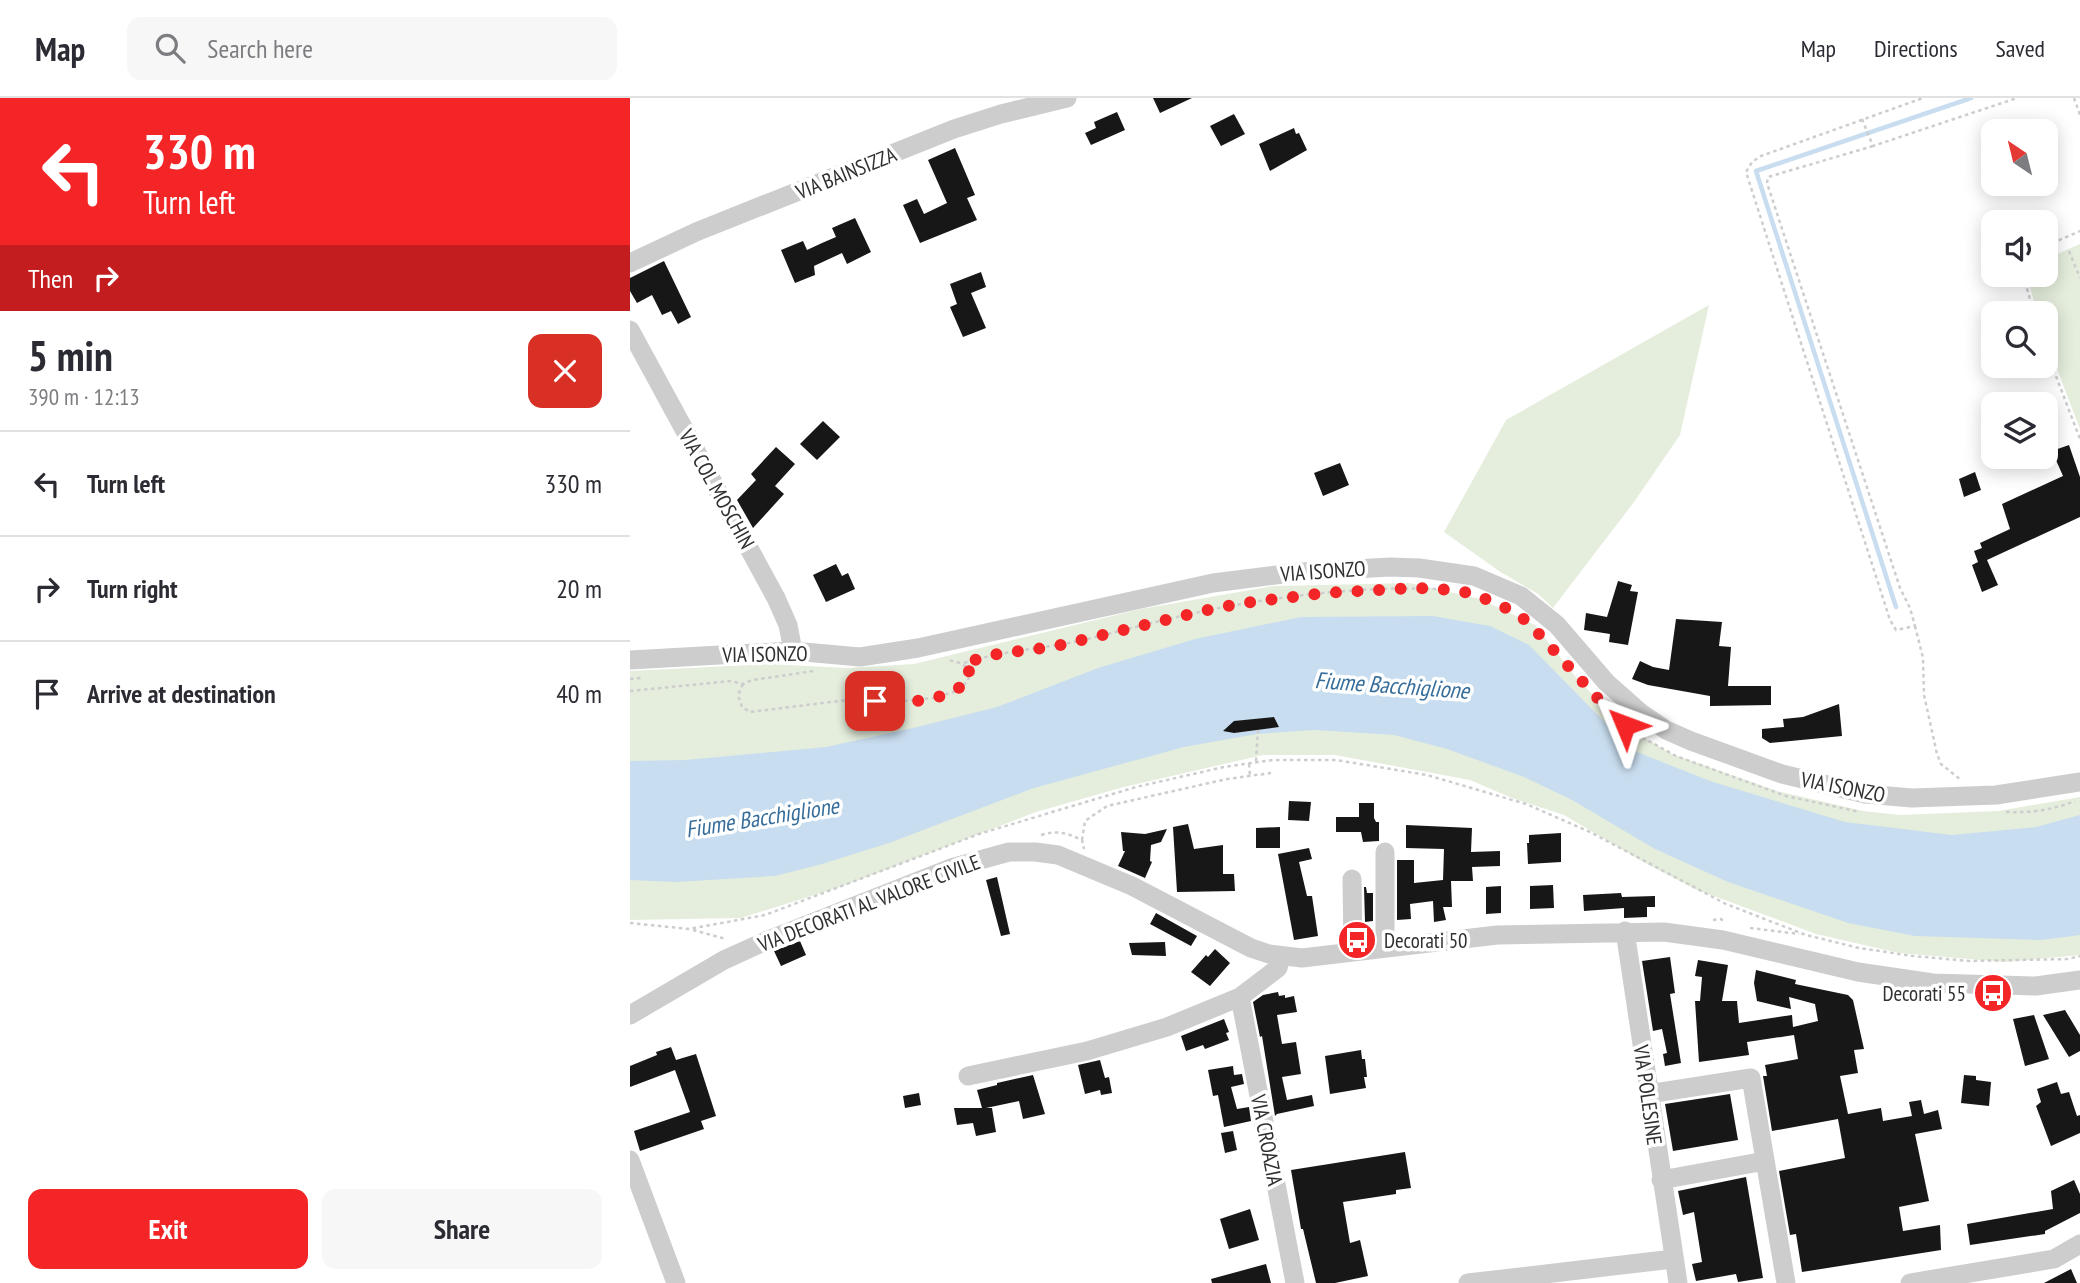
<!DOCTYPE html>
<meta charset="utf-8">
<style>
:root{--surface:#fff;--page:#f7f7f7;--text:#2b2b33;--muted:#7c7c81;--line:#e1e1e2;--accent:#f42527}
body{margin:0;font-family:"PT Sans Narrow",sans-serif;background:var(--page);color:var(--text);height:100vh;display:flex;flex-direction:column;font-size:26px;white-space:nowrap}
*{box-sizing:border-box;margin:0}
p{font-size:23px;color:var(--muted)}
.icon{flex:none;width:38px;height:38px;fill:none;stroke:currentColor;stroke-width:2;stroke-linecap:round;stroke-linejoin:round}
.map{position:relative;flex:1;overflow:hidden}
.drawer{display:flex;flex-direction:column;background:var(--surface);width:630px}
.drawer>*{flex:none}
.banner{background:#f42527;color:#fff;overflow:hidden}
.needle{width:46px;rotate:325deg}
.controls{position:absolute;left:1351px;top:21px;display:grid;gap:14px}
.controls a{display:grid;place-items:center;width:77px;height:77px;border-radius:14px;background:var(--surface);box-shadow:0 4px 18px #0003;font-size:35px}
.pin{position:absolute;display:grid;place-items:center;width:60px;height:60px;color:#fff;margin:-30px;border-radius:14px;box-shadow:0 4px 10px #0006}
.me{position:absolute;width:77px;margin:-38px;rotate:314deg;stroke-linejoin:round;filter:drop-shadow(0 0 5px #0008)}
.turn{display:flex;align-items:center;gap:24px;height:147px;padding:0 28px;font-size:32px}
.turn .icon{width:91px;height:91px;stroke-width:2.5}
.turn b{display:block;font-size:49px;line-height:60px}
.then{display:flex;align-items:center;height:66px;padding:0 28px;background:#0003;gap:14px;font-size:26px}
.round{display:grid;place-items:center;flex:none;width:74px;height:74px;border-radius:14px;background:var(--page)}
.headline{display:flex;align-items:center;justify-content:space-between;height:119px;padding:0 28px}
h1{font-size:42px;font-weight:700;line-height:52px}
.primary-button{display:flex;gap:14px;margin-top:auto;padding:14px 28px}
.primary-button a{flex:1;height:80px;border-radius:14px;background:var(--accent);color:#fff;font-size:28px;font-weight:700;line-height:80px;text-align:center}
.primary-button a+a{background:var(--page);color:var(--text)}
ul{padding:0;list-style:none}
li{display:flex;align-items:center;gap:21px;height:105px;padding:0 28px;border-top:2px solid var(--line)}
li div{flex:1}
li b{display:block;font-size:26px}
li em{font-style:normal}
header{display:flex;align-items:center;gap:42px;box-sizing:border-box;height:98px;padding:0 35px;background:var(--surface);border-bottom:2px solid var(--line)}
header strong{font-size:33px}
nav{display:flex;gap:38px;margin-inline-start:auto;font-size:24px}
.search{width:490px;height:63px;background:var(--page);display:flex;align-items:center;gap:18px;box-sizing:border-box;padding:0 24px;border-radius:14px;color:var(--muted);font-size:26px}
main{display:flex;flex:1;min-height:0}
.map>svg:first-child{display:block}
.green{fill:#e5eedd}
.water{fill:#c8ddef}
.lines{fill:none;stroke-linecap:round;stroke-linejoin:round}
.stream{stroke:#c8ddef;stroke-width:4.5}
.building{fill:#171717}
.path{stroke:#cdcdcd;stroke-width:2.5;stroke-dasharray:3.5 3.5;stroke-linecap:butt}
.minor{stroke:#cdcdcd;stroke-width:19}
.route{stroke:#f42527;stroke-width:12;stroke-dasharray:0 21.6}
.labels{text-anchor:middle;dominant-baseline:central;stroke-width:7;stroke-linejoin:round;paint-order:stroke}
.street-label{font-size:21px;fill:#303030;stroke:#fff}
.poi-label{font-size:21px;fill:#303030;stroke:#fff;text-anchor:start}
.water-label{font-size:23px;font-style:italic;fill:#366d9a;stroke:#fff}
</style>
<header>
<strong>Map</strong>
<div class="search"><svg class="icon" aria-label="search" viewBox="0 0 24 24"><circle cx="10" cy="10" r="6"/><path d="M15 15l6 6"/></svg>Search here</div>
<nav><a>Map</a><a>Directions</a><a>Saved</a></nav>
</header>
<main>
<section class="drawer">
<div class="banner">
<div class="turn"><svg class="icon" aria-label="left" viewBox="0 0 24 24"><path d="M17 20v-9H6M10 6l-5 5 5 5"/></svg><div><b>330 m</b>Turn left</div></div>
<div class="then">Then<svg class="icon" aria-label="right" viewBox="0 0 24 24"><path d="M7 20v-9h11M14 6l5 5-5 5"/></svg></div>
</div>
<div class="headline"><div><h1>5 min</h1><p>390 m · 12:13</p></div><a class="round" style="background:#d93025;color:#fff"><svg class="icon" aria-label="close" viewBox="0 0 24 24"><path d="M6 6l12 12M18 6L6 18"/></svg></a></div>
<ul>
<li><svg class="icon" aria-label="left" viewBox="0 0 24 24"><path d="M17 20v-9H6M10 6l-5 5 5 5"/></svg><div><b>Turn left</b></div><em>330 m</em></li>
<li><svg class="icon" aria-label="right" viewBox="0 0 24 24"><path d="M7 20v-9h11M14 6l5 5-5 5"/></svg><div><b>Turn right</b></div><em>20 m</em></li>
<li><svg class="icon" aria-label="arrive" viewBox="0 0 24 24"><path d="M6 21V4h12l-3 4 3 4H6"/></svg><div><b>Arrive at destination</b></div><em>40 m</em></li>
</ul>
<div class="primary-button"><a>Exit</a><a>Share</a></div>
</section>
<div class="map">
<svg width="1450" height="1185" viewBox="0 0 1450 1185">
<rect width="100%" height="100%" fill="#fff"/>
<!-- green -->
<path class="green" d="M 1450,146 L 1450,331 L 1416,242 L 1416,215 L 1407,215 L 1397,177 L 1416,177 L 1416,161 Z
M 1079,207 L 1050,337 L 1004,404 L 923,510 L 908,496 L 869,473 L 814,434 L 876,322 Z
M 780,485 L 850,501 L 905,527 L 945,578 L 989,625 L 1042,656 L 1147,693 L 1233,713 L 1270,717 L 1368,713 L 1450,699 L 1450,857 L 1375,864 L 1269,855 L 1186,836 L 1065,791 L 1015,765 L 934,717 L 882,700 L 840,682 L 705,657 L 633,657 L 494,689 L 406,714 L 213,788 L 111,820 L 0,822 L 0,573 L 141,566 L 216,570 L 284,566 L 511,511 L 643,488 Z"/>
<!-- water -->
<path class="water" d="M 803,518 L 860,528 L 899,547 L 1002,652 L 1080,683 L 1215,724 L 1322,737 L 1406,729 L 1450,717 L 1450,837 L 1412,842 L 1285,838 L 1218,825 L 1098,784 L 1025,751 L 942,702 L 894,679 L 817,651 L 764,637 L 684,632 L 627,636 L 554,649 L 404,690 L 259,745 L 192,766 L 145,778 L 46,784 L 0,782 L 0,663 L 56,662 L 196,649 L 283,630 L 367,609 L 468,570 L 565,541 L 671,519 Z"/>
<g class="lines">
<!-- stream -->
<path class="stream" d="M 1266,509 L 1126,73 L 1341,0"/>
</g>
<!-- building -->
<path class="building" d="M 523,0 L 562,0 L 530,15 Z
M 487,14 L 495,32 L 461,47 L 455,35 L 466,30 L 464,24 Z
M 604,16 L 615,36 L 591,48 L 580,28 Z
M 664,30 L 666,36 L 669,35 L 677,52 L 640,73 L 629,46 Z
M 325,50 L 345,97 L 337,100 L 347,122 L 290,145 L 273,107 L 287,101 L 294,116 L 317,105 L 298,62 Z
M 225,120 L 241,154 L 217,166 L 212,155 L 184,168 L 185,177 L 165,185 L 151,152 L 173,143 L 177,152 L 192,145 L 206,139 L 202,130 Z
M 34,163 L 61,219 L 48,226 L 41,213 L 32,217 L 22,197 L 7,205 L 0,193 L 0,180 Z
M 351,174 L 356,189 L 341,195 L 356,230 L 333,239 L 320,209 L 327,206 L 320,186 Z
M 193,323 L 210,339 L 187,362 L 170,346 Z
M 1439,347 L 1450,379 L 1450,419 L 1357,462 L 1368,487 L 1352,494 L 1342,467 L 1348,464 L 1344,453 L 1352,450 L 1350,445 L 1380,431 L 1372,406 L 1433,378 L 1422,353 Z
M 146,349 L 165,366 L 145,388 L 154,396 L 123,430 L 107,402 L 126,382 L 121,376 Z
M 710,365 L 719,387 L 693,398 L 684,375 Z
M 1345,374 L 1351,392 L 1334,399 L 1329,381 Z
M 206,466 L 212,478 L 218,475 L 225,491 L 196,504 L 183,477 Z
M 988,483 L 1002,487 L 1000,493 L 1008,494 L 998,547 L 979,544 L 980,536 L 954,532 L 956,515 L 977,519 Z
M 1046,521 L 1092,524 L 1089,548 L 1101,549 L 1098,588 L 1141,588 L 1141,607 L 1080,608 L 1080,598 L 1018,587 L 1002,581 L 1010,563 L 1023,569 L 1039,572 Z
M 1209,606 L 1212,638 L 1140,645 L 1132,640 L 1132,631 L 1154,629 L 1153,621 L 1173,619 Z
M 644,619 L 649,629 L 604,635 L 593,633 L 604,623 Z
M 659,703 L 681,704 L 679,723 L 658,722 Z
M 729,705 L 744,705 L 744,720 L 746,724 L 749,724 L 749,743 L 733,744 L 731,734 L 706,734 L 706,719 L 729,719 Z
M 558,726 L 564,751 L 593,747 L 593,776 L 604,776 L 605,793 L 547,794 L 543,729 Z
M 776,727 L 842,730 L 841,754 L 870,753 L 870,768 L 842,769 L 843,783 L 821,783 L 822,809 L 813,809 L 816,822 L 804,824 L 803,803 L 780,806 L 781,821 L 767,822 L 767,762 L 784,762 L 784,785 L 813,782 L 814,751 L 776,750 Z
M 650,729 L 650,750 L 626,750 L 626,730 Z
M 537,731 L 531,744 L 521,747 L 520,763 L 522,764 L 515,780 L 488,768 L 495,753 L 493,753 L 491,734 L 515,736 Z
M 931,735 L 931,764 L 898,766 L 897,745 L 899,745 L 899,737 Z
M 679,750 L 682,761 L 669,764 L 677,798 L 682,798 L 688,838 L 664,842 L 648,756 Z
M 367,779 L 380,836 L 371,838 L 356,782 Z
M 923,787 L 924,810 L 900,811 L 900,788 Z
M 871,788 L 871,815 L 856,816 L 856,789 Z
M 734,789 L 736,789 L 737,795 L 743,795 L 743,823 L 735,824 Z
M 991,795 L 992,799 L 1025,798 L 1025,809 L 1017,809 L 1017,819 L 994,820 L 994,810 L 954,813 L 953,797 Z
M 526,815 L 567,838 L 561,848 L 520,826 Z
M 170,843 L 176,857 L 151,868 L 144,853 Z
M 535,844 L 536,858 L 502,857 L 499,845 Z
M 585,851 L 600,865 L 580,888 L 561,874 L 576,857 L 578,859 Z
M 1040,859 L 1045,895 L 1040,896 L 1051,965 L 1035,968 L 1033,956 L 1037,955 L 1032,931 L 1023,933 L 1012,863 Z
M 1068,862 L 1098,867 L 1092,903 L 1107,903 L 1109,925 L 1162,917 L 1163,929 L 1188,923 L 1185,906 L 1159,899 L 1161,911 L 1127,903 L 1124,885 L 1126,872 L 1166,882 L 1165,886 L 1218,897 L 1223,902 L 1234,951 L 1224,952 L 1228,975 L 1210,978 L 1218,1016 L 1251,1010 L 1253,1023 L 1282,1018 L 1279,1004 L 1291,1002 L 1294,1016 L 1308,1012 L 1312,1031 L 1285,1036 L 1299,1103 L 1269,1109 L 1273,1133 L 1310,1127 L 1311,1152 L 1172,1174 L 1166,1136 L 1160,1137 L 1149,1073 L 1215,1060 L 1208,1021 L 1142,1033 L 1133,978 L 1137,978 L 1135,967 L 1168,961 L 1164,937 L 1117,944 L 1119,957 L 1069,964 L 1065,903 L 1070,903 L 1072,879 L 1065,878 Z
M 648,894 L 649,898 L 655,897 L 655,900 L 664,898 L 667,914 L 647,917 L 652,946 L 666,944 L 671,976 L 652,979 L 657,1002 L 682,997 L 684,1008 L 647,1016 L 645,1018 L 632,938 L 630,939 L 623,904 L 633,897 Z
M 1435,912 L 1450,937 L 1450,953 L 1439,959 L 1413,917 Z
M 1404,917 L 1419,961 L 1395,968 L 1383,921 Z
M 594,921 L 599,934 L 596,935 L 599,942 L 575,951 L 573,947 L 556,953 L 551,938 Z
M 41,949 L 46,962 L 66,956 L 86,1018 L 71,1023 L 74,1031 L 10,1053 L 4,1033 L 60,1014 L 45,972 L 0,989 L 0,968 L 27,957 L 26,954 Z
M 731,952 L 732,961 L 735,961 L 737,979 L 734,979 L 736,990 L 700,996 L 695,958 Z
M 470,962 L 475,980 L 479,979 L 482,995 L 471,997 L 470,992 L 455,996 L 448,967 Z
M 603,968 L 604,977 L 612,976 L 614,986 L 601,989 L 607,1011 L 619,1009 L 621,1023 L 594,1029 L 588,997 L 583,998 L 578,972 Z
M 403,977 L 415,1016 L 393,1021 L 389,1003 L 356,1010 L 362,1010 L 366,1034 L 346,1038 L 343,1025 L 327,1027 L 324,1010 L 352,1010 L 347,992 L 367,987 L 367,985 Z
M 1334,977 L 1346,978 L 1346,982 L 1361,984 L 1359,1008 L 1331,1005 Z
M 1427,984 L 1431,996 L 1439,994 L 1447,1018 L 1450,1017 L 1450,1035 L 1421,1048 L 1406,1008 L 1411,1004 L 1407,991 Z
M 289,995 L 291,1007 L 275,1010 L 273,998 Z
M 1100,996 L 1108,1042 L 1043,1053 L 1035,1006 Z
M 603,1033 L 607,1052 L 595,1055 L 591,1035 Z
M 775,1054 L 781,1090 L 766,1092 L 766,1096 L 713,1104 L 720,1145 L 730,1142 L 738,1178 L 705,1185 L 686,1185 L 673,1131 L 671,1131 L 661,1072 Z
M 1116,1079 L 1133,1180 L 1108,1184 L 1106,1176 L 1066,1183 L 1062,1166 L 1072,1164 L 1064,1114 L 1053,1117 L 1048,1093 Z
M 1444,1082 L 1450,1096 L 1450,1115 L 1415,1133 L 1415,1136 L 1340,1147 L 1337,1126 L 1423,1111 L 1421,1093 Z
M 620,1111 L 629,1142 L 599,1151 L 590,1121 Z
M 636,1166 L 641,1185 L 582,1185 L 581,1181 Z
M 1441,1171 L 1447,1185 L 1414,1185 Z"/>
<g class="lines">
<!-- path -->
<path class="path" d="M 1444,0 L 1450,17
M 1232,21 L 1243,48 L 1387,0
M 1243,48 L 1138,79 L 1137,85 L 1270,490 L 1280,510 L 1285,528 L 1266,532 L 1260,522 L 1116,74 L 1122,64 L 1131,58 L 1293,0
M 1416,148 L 1450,133
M 1439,153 L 1450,180
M 1393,177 L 1404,215
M 1416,252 L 1450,341
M 1285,528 L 1293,560 L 1294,597 L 1307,656 L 1311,666 L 1331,682
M 334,565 C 371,553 410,551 449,543 C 495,532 542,519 589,510 C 659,497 735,488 806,491
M 0,581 L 11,580
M 113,586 L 108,597 L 112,609 L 120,614 L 225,601 L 265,604 L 303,600 L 327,593 L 338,583 C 341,567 332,565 318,562
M 0,593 L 101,583 L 113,586 L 122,582 L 184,573
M 970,603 L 1008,637 L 1046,658 L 1156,698 L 1230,714
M 626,663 L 628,632
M 619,666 L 620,678
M 1376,714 C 1401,715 1422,712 1445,703
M 411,737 C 427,732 437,735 452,742 L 454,751
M 452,742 L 455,723 L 477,708 L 597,681 L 641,675
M 1083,822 L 1091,821 L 1095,825
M 0,825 L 59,831 L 135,817 L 349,736 L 506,689 L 594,669 L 643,662 L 706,662 L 797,677 L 896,706 L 960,734 L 1096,806 L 1176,837 L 1229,850 L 1283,858 L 1339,863 L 1438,861 L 1450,858
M 1120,830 L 1169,836
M 63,832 L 96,841"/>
<!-- minor -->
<path class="minor" d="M 0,165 L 66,134 L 324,31 L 371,16 L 437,0
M 0,232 L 146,500 L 158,527 L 163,553
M 0,562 L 163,553 L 230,559 L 288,550 L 583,485 L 670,474 L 760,469 L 789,470 L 844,478 L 891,498 L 927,527 L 976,584 L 1011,615 L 1036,632 L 1061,643 L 1152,676 L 1235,696 L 1282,700 L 1366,697 L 1450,684
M 722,781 L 723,853
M 995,833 L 1048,1185
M 755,849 L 755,754
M 610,899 L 665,1185
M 0,917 L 94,862 L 138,842 L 321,770 L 379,754 L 405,754 L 428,757 L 502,788 L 621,850 L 639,856 L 672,860 L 867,837 L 1034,834 L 1093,842 L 1228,874 L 1303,885 L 1406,888 L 1450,882
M 338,978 L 457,953 L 537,929 L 610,899 L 648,870 L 651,859
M 1018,996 L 1121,980 L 1156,1185
M 0,1062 L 46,1185
M 1031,1082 L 1135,1063
M 838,1185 L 1043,1161
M 1280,1185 L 1424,1161 L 1450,1146"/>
</g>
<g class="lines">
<!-- route -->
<path class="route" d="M 245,603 C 277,605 313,605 338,583 L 340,575 L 334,565 L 367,556 L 422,549 L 586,510 L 621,504 L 695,495 L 782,490 L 810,491 L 842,495 L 876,510 L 897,523 L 983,617 L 995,627"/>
</g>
<!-- icons -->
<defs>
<symbol id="bus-disc" viewBox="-11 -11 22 22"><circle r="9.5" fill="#f42527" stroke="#fff"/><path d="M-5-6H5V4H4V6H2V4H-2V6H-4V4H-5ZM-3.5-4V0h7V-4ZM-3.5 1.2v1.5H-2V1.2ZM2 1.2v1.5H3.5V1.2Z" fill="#fff"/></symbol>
</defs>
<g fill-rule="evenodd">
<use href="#bus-disc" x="705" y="820" width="44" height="44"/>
<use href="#bus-disc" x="1341" y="873" width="44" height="44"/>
</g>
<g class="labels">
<!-- street labels -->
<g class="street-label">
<text transform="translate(216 75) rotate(-22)">VIA BAINSIZZA</text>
<text transform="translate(87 391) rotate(61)">VIA COL MOSCHIN</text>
<text transform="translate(693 473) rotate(-4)">VIA ISONZO</text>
<text transform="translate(135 556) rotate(-1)">VIA ISONZO</text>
<text transform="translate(1213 689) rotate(11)">VIA ISONZO</text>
<text transform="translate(239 805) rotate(-21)">VIA DECORATI AL VALORE CIVILE</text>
<text transform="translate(1018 997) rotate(82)">VIA POLESINE</text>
<text transform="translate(637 1042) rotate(79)">VIA CROAZIA</text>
</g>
<!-- poi labels -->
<g class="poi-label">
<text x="754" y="842">Decorati 50</text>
<text x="1336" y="895" text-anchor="end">Decorati 55</text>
</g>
<!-- water labels -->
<g class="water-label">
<text transform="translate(762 587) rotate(4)">Fiume Bacchiglione</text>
<text transform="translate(132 719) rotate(-9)">Fiume Bacchiglione</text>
</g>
</g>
</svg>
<div class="controls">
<a><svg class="needle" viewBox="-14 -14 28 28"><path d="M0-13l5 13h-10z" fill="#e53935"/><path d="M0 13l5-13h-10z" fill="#7c7c81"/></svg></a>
<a><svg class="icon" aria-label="sound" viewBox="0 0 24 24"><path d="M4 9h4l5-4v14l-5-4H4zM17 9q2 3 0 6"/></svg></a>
<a><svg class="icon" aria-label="search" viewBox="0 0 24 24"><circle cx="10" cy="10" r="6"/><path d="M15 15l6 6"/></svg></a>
<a><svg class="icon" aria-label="layers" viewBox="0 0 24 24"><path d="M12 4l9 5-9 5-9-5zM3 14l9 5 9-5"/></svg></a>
</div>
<div class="pin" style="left:245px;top:603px;background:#d93025"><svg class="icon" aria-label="arrive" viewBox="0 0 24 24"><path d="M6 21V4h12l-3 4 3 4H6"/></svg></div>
<svg class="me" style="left:995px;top:627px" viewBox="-20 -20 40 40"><path d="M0-17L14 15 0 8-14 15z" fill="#f42527" stroke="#fff" stroke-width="4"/></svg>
</div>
</main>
